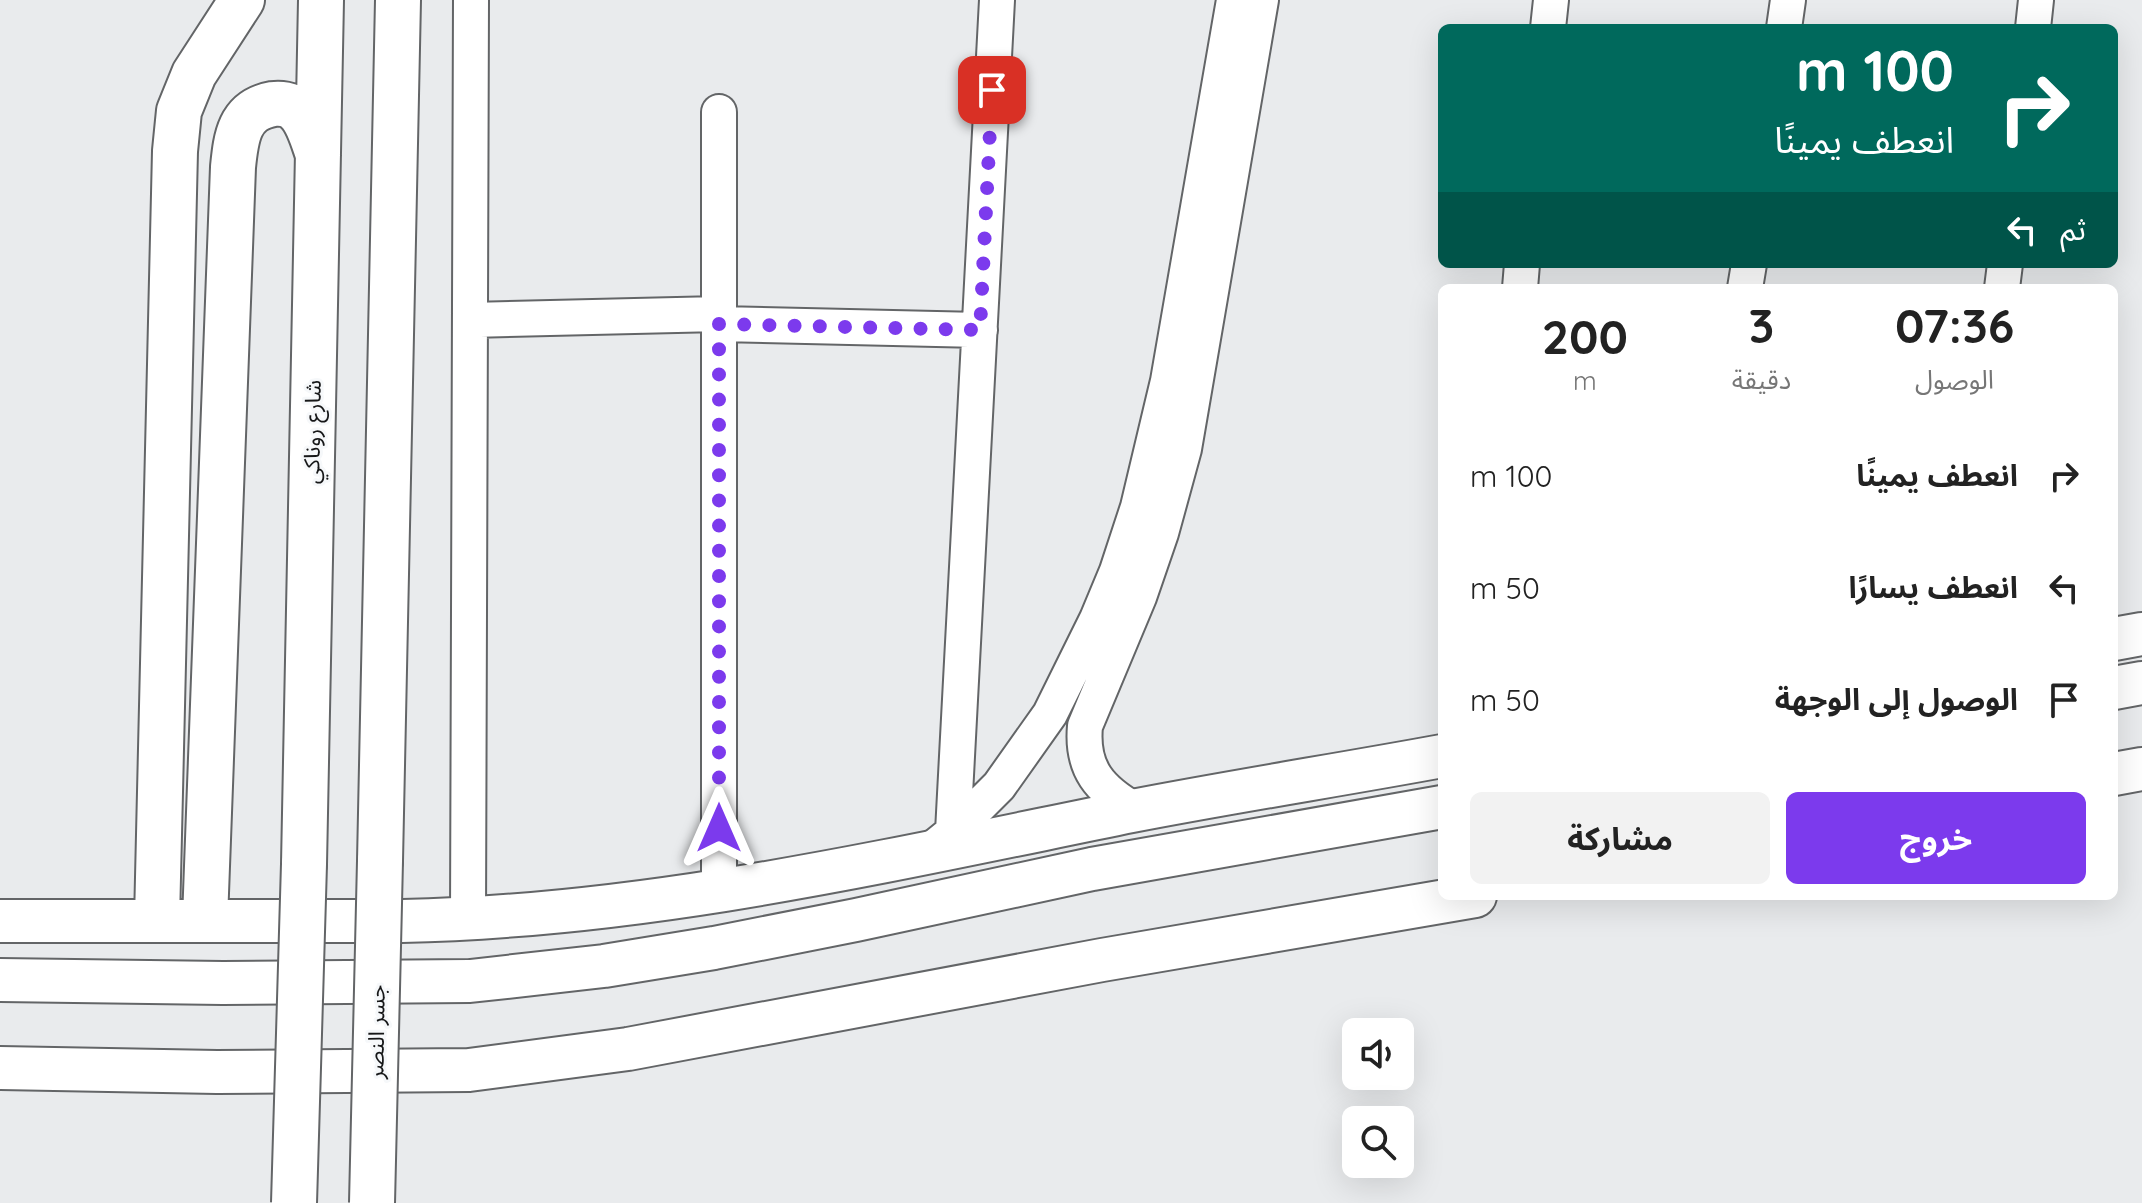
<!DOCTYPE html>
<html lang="ar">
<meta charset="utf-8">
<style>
:root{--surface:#fff;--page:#f2f2f2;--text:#222;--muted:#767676;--accent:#7c3aed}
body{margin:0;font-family:Quicksand,"Noto Sans Arabic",sans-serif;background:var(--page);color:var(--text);direction:rtl;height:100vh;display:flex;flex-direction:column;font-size:30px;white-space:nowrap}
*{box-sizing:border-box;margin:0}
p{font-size:26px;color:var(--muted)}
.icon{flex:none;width:44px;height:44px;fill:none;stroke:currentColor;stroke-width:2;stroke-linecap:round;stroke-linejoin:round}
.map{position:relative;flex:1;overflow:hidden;direction:ltr}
.panel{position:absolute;left:1438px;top:284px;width:680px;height:616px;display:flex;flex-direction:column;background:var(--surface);border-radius:12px;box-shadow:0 8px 32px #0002;direction:rtl}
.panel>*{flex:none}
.guide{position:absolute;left:1438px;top:24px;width:680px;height:244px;border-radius:12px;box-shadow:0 8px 32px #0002;direction:rtl;background:#00695c;color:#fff;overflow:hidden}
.fabs{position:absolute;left:1342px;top:1018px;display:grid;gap:16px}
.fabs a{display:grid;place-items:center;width:72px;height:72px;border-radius:12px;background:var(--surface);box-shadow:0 8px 32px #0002;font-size:40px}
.pin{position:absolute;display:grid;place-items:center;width:68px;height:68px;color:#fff;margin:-34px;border-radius:16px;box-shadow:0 4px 12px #0006}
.me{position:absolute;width:88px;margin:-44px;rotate:0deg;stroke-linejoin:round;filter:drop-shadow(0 0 6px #0008)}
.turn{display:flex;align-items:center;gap:28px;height:168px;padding:0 32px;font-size:36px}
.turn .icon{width:104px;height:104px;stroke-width:2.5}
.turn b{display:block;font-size:56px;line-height:68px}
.then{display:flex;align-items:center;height:76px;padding:0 32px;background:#0003;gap:16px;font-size:30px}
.eta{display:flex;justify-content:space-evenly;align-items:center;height:136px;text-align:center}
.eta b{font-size:48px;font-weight:700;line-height:56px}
.action{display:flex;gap:16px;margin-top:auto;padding:16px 32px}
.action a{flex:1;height:92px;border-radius:12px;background:var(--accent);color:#fff;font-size:32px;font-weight:700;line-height:92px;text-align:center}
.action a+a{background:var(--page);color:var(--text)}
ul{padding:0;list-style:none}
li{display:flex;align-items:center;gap:24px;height:112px;padding:0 32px}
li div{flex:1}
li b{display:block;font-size:30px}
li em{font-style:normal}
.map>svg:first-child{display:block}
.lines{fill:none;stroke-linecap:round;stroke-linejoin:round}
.minor-casing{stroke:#636567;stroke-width:38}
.tertiary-casing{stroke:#636567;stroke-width:46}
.primary-casing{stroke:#636567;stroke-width:48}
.minor{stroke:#fff;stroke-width:34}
.tertiary{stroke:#fff;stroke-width:42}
.primary{stroke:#fff;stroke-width:44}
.primary-bridge-casing{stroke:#636567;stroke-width:48;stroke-linecap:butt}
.primary-bridge{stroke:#fff;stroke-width:44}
.route{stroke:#7c3aed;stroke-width:14;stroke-dasharray:0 25.2}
.labels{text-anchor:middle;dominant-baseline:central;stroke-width:6;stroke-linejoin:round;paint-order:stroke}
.street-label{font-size:22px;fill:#161718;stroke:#f6f8fa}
</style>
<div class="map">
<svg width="2142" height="1203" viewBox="0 0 2142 1203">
<rect width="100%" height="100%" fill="#e9ebed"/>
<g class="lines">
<defs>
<path id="minor" d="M 1548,28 L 1551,0
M 1784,28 L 1788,0
M 2033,28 L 2036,0
M 1520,288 L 1522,264
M 1745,288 L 1749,264
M 2002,288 L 2005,264
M 470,320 L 719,314
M 719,324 L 980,330
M 1135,810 C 1100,790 1081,769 1085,726 L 1139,597 L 1161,533 L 1184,449 L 1261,0
M 953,832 L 997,0
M 926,854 L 953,832 L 999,786 L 1050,714 L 1097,619 L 1117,571 L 1138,507 L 1168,381 L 1234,0
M 719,891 L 719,112
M 468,919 L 471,0"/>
<path id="tertiary" d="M 2114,639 L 2142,634
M 2114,688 L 2142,683
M 2114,774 L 2142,769
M 0,921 L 402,921 C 650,916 890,860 1132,811 C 1235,791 1339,775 1442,756
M 0,980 L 223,983 L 470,981 L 604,966 L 714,948 L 856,920 L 1092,869 L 1442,807
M 0,1068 L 217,1072 L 469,1070 L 628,1049 L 1102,960 L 1475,896"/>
<path id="primary" d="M 380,861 L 398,0
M 304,864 L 321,0
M 157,920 L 175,151 L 179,111 L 194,74 L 242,0
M 205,920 L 233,167 C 236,137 239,110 273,104 C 280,103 290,104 296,110 C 308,120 313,141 318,155"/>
</defs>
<!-- minor casing -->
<use href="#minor" class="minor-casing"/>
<!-- tertiary casing -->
<use href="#tertiary" class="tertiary-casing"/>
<!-- primary casing -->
<use href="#primary" class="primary-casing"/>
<!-- minor -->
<use href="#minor" class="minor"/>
<!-- tertiary -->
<use href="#tertiary" class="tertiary"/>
<!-- primary -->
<use href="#primary" class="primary"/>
<defs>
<path id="primary-bridge" d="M 294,1203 L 304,864
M 372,1203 L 380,861"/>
</defs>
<!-- primary-bridge casing -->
<use href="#primary-bridge" class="primary-bridge-casing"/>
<!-- primary-bridge -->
<use href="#primary-bridge" class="primary-bridge"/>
</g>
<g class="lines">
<!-- route -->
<path class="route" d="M 719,828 L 719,324 L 980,330 L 992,90"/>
</g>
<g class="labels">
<!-- street labels -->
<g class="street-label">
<text transform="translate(312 432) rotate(-89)">شارع روناكي</text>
<text transform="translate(376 1032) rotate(-89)">جسر النصر</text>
</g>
</g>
</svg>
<div class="fabs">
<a><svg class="icon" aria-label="sound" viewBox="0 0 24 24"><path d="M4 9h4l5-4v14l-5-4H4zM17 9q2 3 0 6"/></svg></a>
<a><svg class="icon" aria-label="search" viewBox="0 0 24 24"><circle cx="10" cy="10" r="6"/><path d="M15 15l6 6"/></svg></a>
</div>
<div class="pin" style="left:992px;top:90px;background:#d93025"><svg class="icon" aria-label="arrive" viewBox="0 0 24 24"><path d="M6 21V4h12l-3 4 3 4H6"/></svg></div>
<svg class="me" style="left:719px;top:828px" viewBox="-20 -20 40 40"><path d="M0-17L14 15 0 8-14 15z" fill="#7c3aed" stroke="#fff" stroke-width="4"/></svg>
<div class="guide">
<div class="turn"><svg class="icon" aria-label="right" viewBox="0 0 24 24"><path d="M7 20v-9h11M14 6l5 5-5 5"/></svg><div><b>100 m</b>انعطف يمينًا</div></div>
<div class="then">ثم<svg class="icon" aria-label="left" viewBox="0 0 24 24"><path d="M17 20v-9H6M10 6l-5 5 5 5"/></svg></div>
</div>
<section class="panel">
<div class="eta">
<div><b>07:36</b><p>الوصول</p></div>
<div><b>3</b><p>دقيقة</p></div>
<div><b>200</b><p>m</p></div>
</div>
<ul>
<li><svg class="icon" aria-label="right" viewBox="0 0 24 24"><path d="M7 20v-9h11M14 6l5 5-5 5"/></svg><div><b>انعطف يمينًا</b></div><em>100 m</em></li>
<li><svg class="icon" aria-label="left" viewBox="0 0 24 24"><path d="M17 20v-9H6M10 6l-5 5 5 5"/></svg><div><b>انعطف يسارًا</b></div><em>50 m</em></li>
<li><svg class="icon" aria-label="arrive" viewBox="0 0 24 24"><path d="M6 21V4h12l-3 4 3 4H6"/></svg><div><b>الوصول إلى الوجهة</b></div><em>50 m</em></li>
</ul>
<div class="action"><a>خروج</a><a>مشاركة</a></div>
</section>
</div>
